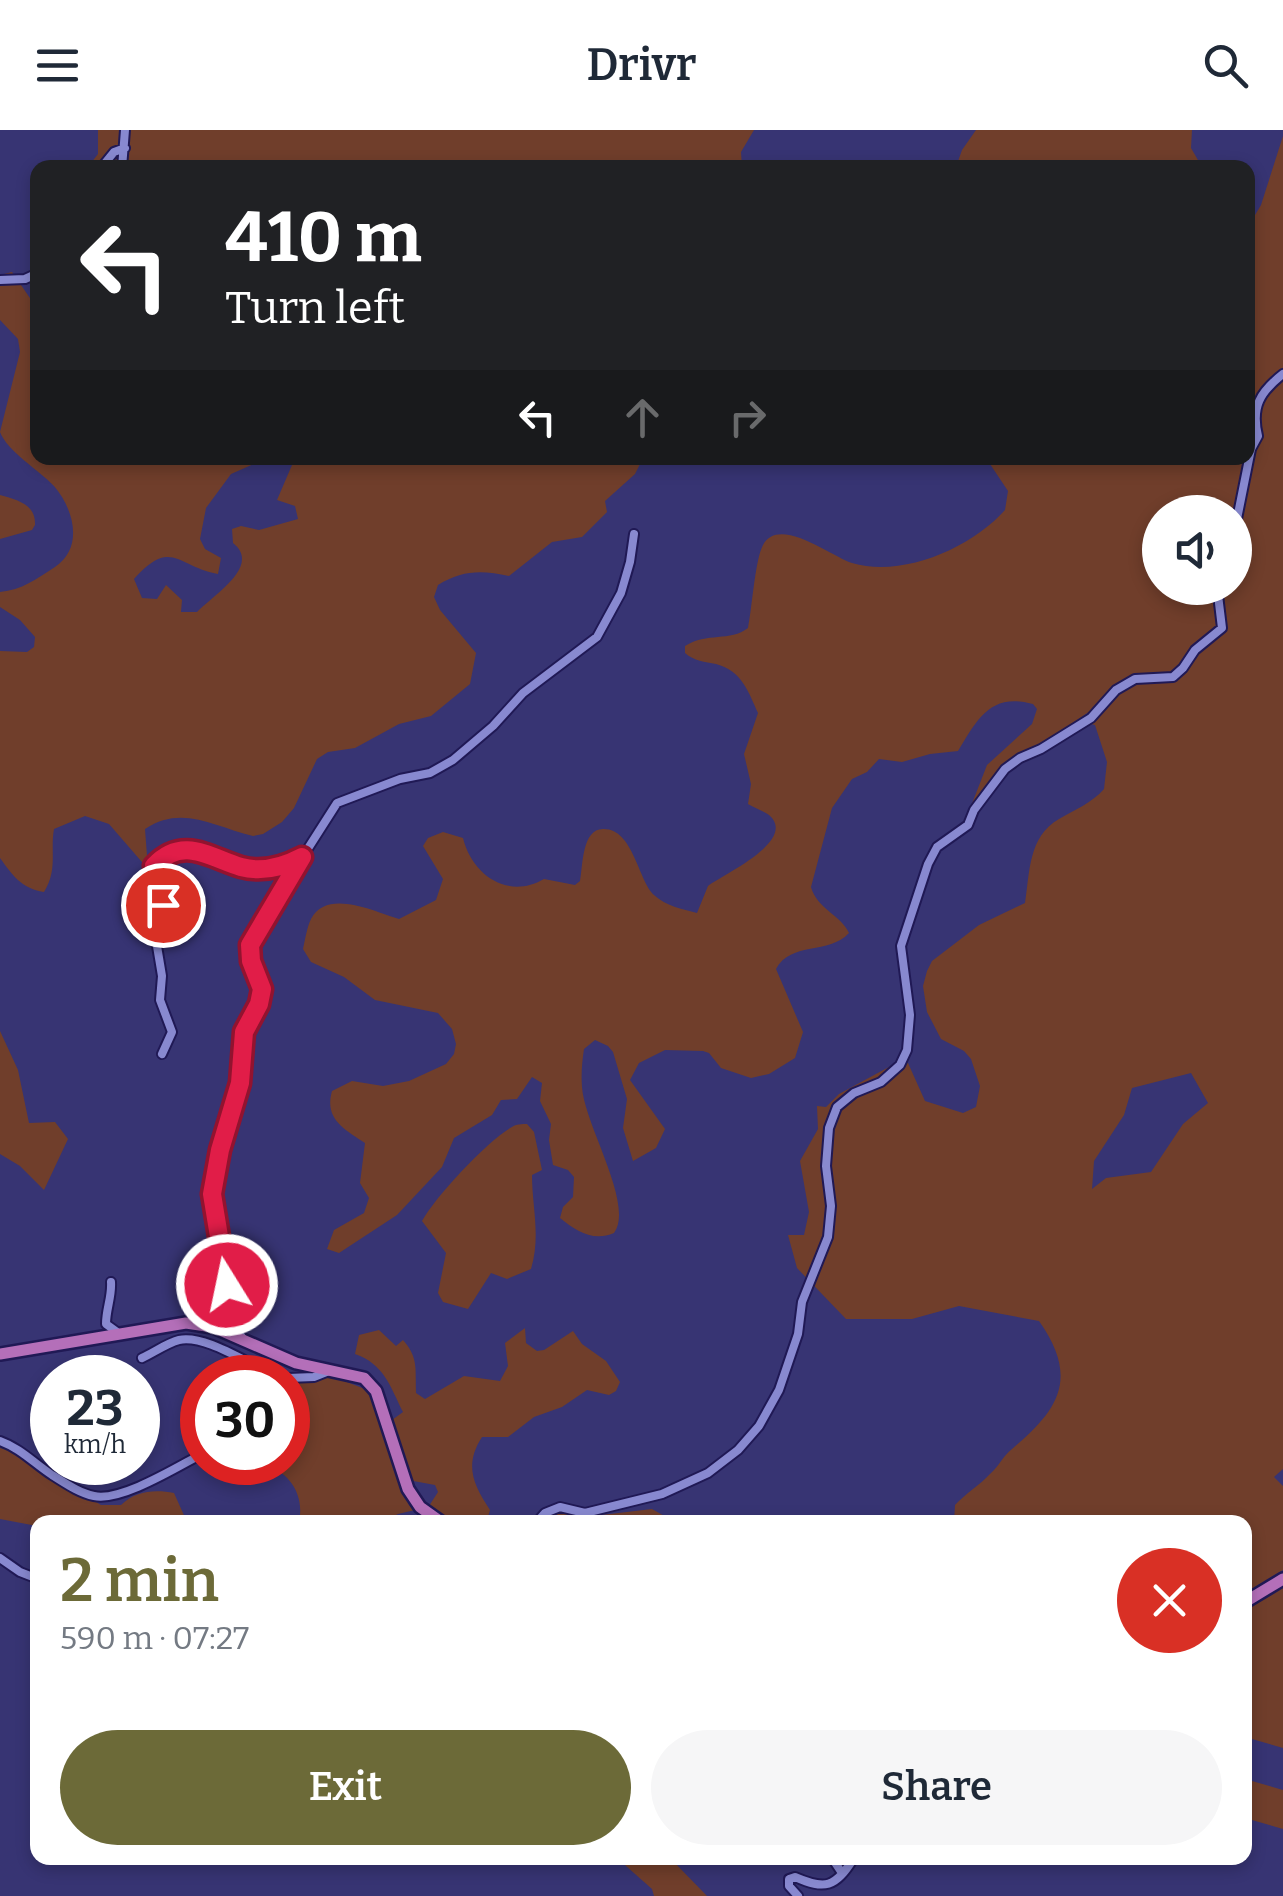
<!DOCTYPE html>
<meta charset="utf-8">
<style>
:root{--surface:#fff;--page:#f6f6f7;--text:#1f2937;--muted:#747a83;--accent:#6c6a38}
body{margin:0;font-family:Bitter,serif;background:var(--page);color:var(--text);height:100vh;display:flex;flex-direction:column;font-size:38px;white-space:nowrap}
*{box-sizing:border-box;margin:0}
p{font-size:32px;color:var(--muted)}
.icon{flex:none;width:55px;height:55px;fill:none;stroke:currentColor;stroke-width:2;stroke-linecap:round;stroke-linejoin:round}
.map{position:relative;flex:1;overflow:hidden}
.panel{position:absolute;left:30px;top:1385px;width:1222px;height:350px;display:flex;flex-direction:column;background:var(--surface);border-radius:20px;box-shadow:0 5px 15px #0003}
.panel>*{flex:none}
.guide{position:absolute;left:30px;top:30px;width:1225px;height:305px;border-radius:20px;box-shadow:0 5px 15px #0003;background:#202124;color:#fff;overflow:hidden}
.fabs{position:absolute;left:1142px;top:365px;display:grid;gap:20px}
.fabs a{display:grid;place-items:center;width:110px;height:110px;border-radius:50%;background:var(--surface);box-shadow:0 5px 15px #0003;font-size:50px}
.speed{position:absolute;left:30px;top:1225px;display:flex;gap:20px;font-size:50px;font-weight:700;text-align:center}
.speed>*{display:grid;place-content:center;width:130px;height:130px;border-radius:50%;background:var(--surface);box-shadow:0 5px 15px #0003;line-height:1}
.speed small{font-size:25px;font-weight:400}
.speed .limit{border:15px solid #d22;background:#fff;color:#111}
.pin{position:absolute;display:grid;place-items:center;width:85px;height:85px;color:#fff;margin:-42px;border:5px solid #fff;border-radius:50%;box-shadow:0 2px 10px #0007}
.me{position:absolute;width:110px;margin:-55px;rotate:350deg;stroke-linejoin:round;filter:drop-shadow(0 0 8px #0008)}
.turn{display:flex;align-items:center;gap:35px;height:210px;padding:0 30px;font-size:45px}
.turn .icon{width:130px;height:130px;stroke-width:2.5}
.turn b{display:block;font-size:70px;line-height:85px}
.lanes{display:flex;align-items:center;height:95px;padding:0 30px;background:#0003;justify-content:center;gap:50px;direction:ltr}
.lanes .off{opacity:.35}
.round{display:grid;place-items:center;flex:none;width:105px;height:105px;border-radius:52px;background:var(--page)}
.headline{display:flex;align-items:center;justify-content:space-between;height:170px;padding:0 30px}
h1{font-size:60px;font-weight:600;line-height:75px;color:var(--accent)}
.button{display:flex;gap:20px;margin-top:auto;padding:20px 30px}
.button a{flex:1;height:115px;border-radius:60px;background:var(--accent);color:#fff;font-size:40px;font-weight:600;line-height:115px;text-align:center}
.button a+a{background:var(--page);color:var(--text)}
header{display:flex;justify-content:space-between;align-items:center;height:130px;padding:0 30px;background:var(--surface);font-size:45px;font-weight:600}
.map>svg:first-child{display:block}
.green{fill:#703e2b;fill-rule:evenodd}
.lines{fill:none;stroke-linecap:round;stroke-linejoin:round}
.street-casing{stroke:#201955;stroke-width:12}
.primary-casing{stroke:#201955;stroke-width:16}
.street{stroke:#8889d0;stroke-width:8}
.primary{stroke:#b46fb9;stroke-width:11}
.route-casing{stroke:#92132f;stroke-width:25}
.route{stroke:#e11d48;stroke-width:18}
</style>
<header><svg class="icon" aria-label="menu" viewBox="0 0 24 24"><path d="M4 6h16M4 12h16M4 18h16"/></svg>Drivr<svg class="icon" aria-label="search" viewBox="0 0 24 24"><circle cx="10" cy="10" r="6"/><path d="M15 15l6 6"/></svg></header>
<div class="map">
<svg width="1283" height="1766" viewBox="0 0 1283 1766">
<rect width="100%" height="100%" fill="#373473"/>
<!-- green -->
<path class="green" d="M 98,0 L 754,0 L 741,22 L 742,37 L 87,38 L 98,24 Z
M 976,0 L 1192,0 L 1191,18 L 1202,37 L 956,37 L 962,20 Z
M 1283,6 L 1283,1339 L 1274,1347 L 1283,1356 L 1283,1440 L 1245,1463 L 1245,1392 L 954,1392 L 955,1375 C 966,1363 980,1355 991,1343 C 999,1336 1003,1326 1012,1319 C 1058,1280 1080,1249 1039,1191 L 959,1176 L 912,1189 L 846,1189 L 797,1138 L 788,1105 L 804,1105 L 809,1082 L 800,1031 L 818,999 L 817,976 L 826,977 L 839,964 L 900,931 L 908,933 L 925,971 L 963,983 L 976,977 L 980,956 L 971,929 L 964,921 L 941,909 L 927,882 L 923,856 L 927,841 L 932,831 L 979,795 L 1025,773 C 1030,742 1028,707 1059,689 C 1074,680 1092,673 1104,659 L 1107,632 L 1095,595 L 1091,594 L 1093,579 L 1035,619 L 990,655 L 966,689 L 987,635 L 1032,594 L 1037,579 L 1033,574 C 990,562 977,590 958,621 L 930,624 L 902,632 L 879,629 L 867,642 L 852,649 L 832,678 L 811,757 C 817,779 841,785 849,803 C 829,825 791,811 776,839 L 803,902 L 795,928 L 769,944 L 751,948 L 721,938 L 709,923 L 703,921 L 665,920 L 639,933 L 630,950 L 665,999 L 656,1018 L 633,1031 L 623,998 L 627,969 L 613,922 L 608,916 L 595,910 L 584,919 C 582,932 581,944 582,957 C 584,994 635,1075 614,1103 C 593,1112 576,1101 560,1088 L 563,1077 L 573,1067 L 574,1047 L 568,1040 L 553,1035 L 549,1010 L 551,994 L 540,971 L 542,953 L 532,947 L 517,969 L 501,970 L 492,985 L 454,1008 L 442,1037 L 397,1085 L 339,1123 L 327,1119 L 334,1100 L 364,1083 L 369,1068 L 360,1053 L 365,1013 C 344,999 324,989 332,961 L 352,951 L 383,956 L 409,951 L 446,934 L 454,924 L 456,914 L 452,899 L 438,883 L 375,870 L 344,847 L 311,832 L 303,819 C 305,810 307,797 311,789 C 327,758 375,782 399,789 L 436,770 L 443,749 L 423,716 L 428,708 L 443,702 L 463,708 C 472,745 508,770 544,749 L 575,755 L 580,751 C 583,735 582,699 603,699 C 633,698 638,750 654,765 C 666,776 682,779 697,783 L 708,756 C 720,746 799,711 769,685 C 764,681 754,678 748,674 L 751,654 L 744,624 L 758,583 C 748,561 742,541 716,534 C 705,532 694,531 685,523 L 685,516 C 707,502 730,512 748,498 C 752,479 755,430 763,415 C 779,385 832,427 852,433 C 903,448 971,418 1005,380 L 1008,361 L 986,328 L 1248,328 L 1248,97 L 1261,75 ZM 1160,382 L 1235,382 L 1235,458 L 1160,458 ZM 1191,943 L 1208,973 L 1183,994 L 1151,1042 L 1106,1048 L 1092,1059 L 1094,1031 L 1124,985 L 1132,958 Z
M 12,142 L 32,171 L 37,171 L 38,328 L 267,328 L 231,344 L 206,378 L 200,409 L 205,419 L 221,428 L 218,444 C 177,437 172,407 134,449 L 142,468 L 157,469 L 166,455 L 182,470 L 181,482 L 197,482 C 213,465 262,436 233,413 L 232,399 L 241,396 L 259,400 L 298,389 L 295,376 L 277,370 L 295,328 L 643,328 L 635,344 L 605,371 L 607,382 L 582,407 L 552,412 L 509,446 C 482,440 462,440 438,455 L 434,467 L 440,480 L 476,523 L 470,554 L 431,586 L 399,594 L 355,618 L 328,622 L 317,629 L 294,678 L 282,692 L 263,704 L 253,706 C 215,697 182,674 145,699 L 148,739 L 109,694 L 85,686 L 54,699 C 50,722 58,739 44,762 C 21,758 13,746 0,728 L 0,521 L 27,522 L 34,517 L 35,507 L 20,490 L 0,477 L 0,462 C 22,460 36,449 55,437 C 84,418 74,379 54,356 C 39,340 7,321 0,302 L 20,222 L 18,209 L 0,190 L 0,145 Z
M 0,365 C 17,370 36,374 35,395 L 32,400 L 0,409 Z
M 0,901 L 18,940 L 29,993 L 55,992 L 68,1009 L 44,1060 L 20,1036 L 0,1024 Z
M 527,994 L 534,1002 L 542,1040 L 532,1045 C 532,1077 541,1106 531,1139 L 507,1149 L 491,1143 L 468,1179 L 443,1172 L 438,1163 L 446,1123 L 422,1091 C 435,1067 488,1010 512,997 C 516,994 522,994 527,994 Z
M 525,1198 L 526,1213 L 537,1221 L 544,1220 L 573,1201 L 582,1214 L 606,1231 L 620,1252 L 616,1261 L 609,1265 L 587,1260 L 562,1277 L 534,1287 L 508,1307 L 482,1307 C 464,1335 473,1354 490,1380 L 488,1387 L 456,1387 L 447,1391 L 429,1376 L 438,1362 L 435,1355 L 408,1350 L 392,1290 L 403,1282 C 390,1256 384,1234 355,1224 L 359,1205 L 379,1200 L 396,1216 L 403,1210 C 419,1228 415,1240 416,1263 L 425,1269 L 464,1246 L 500,1251 L 508,1236 L 505,1213 Z
M 331,1246 L 365,1259 L 375,1275 L 409,1375 L 415,1380 L 398,1384 L 383,1392 L 299,1392 C 305,1364 289,1342 263,1333 L 288,1332 L 288,1252 Z
M 0,1318 L 15,1322 L 101,1375 L 121,1375 C 135,1361 155,1359 174,1363 L 187,1392 L 38,1392 L 37,1396 L 0,1389 Z
M 652,1379 L 675,1392 L 557,1392 L 556,1382 L 585,1387 Z
M 1283,1458 L 1283,1618 L 1245,1607 L 1245,1480 Z
M 1245,1649 L 1283,1660 L 1283,1699 L 1245,1688 Z
M 617,1728 L 670,1728 L 707,1766 L 654,1766 L 652,1759 Z"/>
<g class="lines">
<defs>
<path id="street" d="M 101,38 L 114,22 L 125,18
M 122,38 L 125,0
M 0,150 L 25,149 L 38,143
M 1235,399 L 1251,319 L 1258,306 C 1251,277 1260,262 1283,244
M 1235,425 L 1238,433 L 1235,443
M 162,924 L 172,902 L 160,870 L 162,846 L 157,816 L 163,775 L 155,737 C 183,704 211,728 241,737 C 263,743 283,737 302,727
M 111,1152 C 112,1167 106,1179 106,1194 L 117,1202
M 243,1209 L 234,1195 L 211,1064 L 220,1021 L 240,953 L 244,902 L 259,874 L 262,859 L 251,831 L 250,815 L 277,767 L 337,673 L 400,649 L 430,643 L 453,630 L 493,596 L 523,563 L 597,507 L 621,463 L 630,432 L 634,404
M 142,1228 C 153,1223 167,1213 179,1210 C 210,1204 256,1241 285,1248
M 288,1248 L 314,1247 L 329,1241
M 0,1311 C 20,1318 35,1334 52,1345 C 65,1353 79,1363 94,1366 C 121,1372 177,1337 202,1324
M 537,1392 L 545,1383 L 560,1377 L 585,1383 L 662,1364 L 708,1343 L 738,1320 L 759,1296 L 779,1260 L 798,1204 L 802,1172 L 828,1107 L 831,1076 L 826,1036 L 829,998 L 837,977 L 854,963 L 881,952 L 900,935 L 907,920 L 910,885 L 901,816 L 928,734 L 937,717 L 968,695 L 974,680 L 1005,639 L 1020,628 L 1041,619 L 1091,588 L 1116,560 L 1135,549 L 1173,547 L 1183,538 L 1195,520 L 1222,498 L 1218,465 L 1223,458
M 0,1428 L 20,1442 L 38,1449
M 832,1728 L 842,1743
M 798,1766 L 789,1756 L 789,1749 L 795,1747 C 825,1760 835,1758 854,1728"/>
<path id="primary" d="M 0,1224 L 186,1193 L 213,1197 L 296,1233 L 364,1248 L 376,1261 L 408,1359 L 420,1377 L 441,1392
M 1245,1472 L 1283,1449"/>
</defs>
<!-- street casing -->
<use href="#street" class="street-casing"/>
<!-- primary casing -->
<use href="#primary" class="primary-casing"/>
<!-- street -->
<use href="#street" class="street"/>
<!-- primary -->
<use href="#primary" class="primary"/>
</g>
<g class="lines">
<defs>
<path id="route" d="M 163,775 L 154,736 C 183,705 210,728 241,737 C 263,743 283,737 302,727 L 250,815 L 251,831 L 262,859 L 259,874 L 244,902 L 240,953 L 220,1020 L 212,1064 L 227,1155"/>
</defs>
<!-- route casing -->
<use href="#route" class="route-casing"/>
<!-- route -->
<use href="#route" class="route"/>
</g>
</svg>
<div class="fabs">
<a><svg class="icon" aria-label="sound" viewBox="0 0 24 24"><path d="M4 9h4l5-4v14l-5-4H4zM17 9q2 3 0 6"/></svg></a>
</div>
<div class="speed"><div>23<small>km/h</small></div><div class="limit">30</div></div>
<div class="pin" style="left:163px;top:775px;background:#d93025"><svg class="icon" aria-label="arrive" viewBox="0 0 24 24"><path d="M6 21V4h12l-3 4 3 4H6"/></svg></div>
<svg class="me" style="left:227px;top:1155px" viewBox="-20 -20 40 40"><circle r="17" fill="#e11d48" stroke="#fff" stroke-width="3"/><path d="M0-11L8 9 0 5-8 9z" fill="#fff"/></svg>
<div class="guide">
<div class="turn"><svg class="icon" aria-label="left" viewBox="0 0 24 24"><path d="M17 20v-9H6M10 6l-5 5 5 5"/></svg><div><b>410 m</b>Turn left</div></div>
<div class="lanes"><svg class="icon" aria-label="left" viewBox="0 0 24 24"><path d="M17 20v-9H6M10 6l-5 5 5 5"/></svg><svg class="icon off" aria-label="ahead" viewBox="0 0 24 24"><path d="M12 20V5M6 11l6-6 6 6"/></svg><svg class="icon off" aria-label="right" viewBox="0 0 24 24"><path d="M7 20v-9h11M14 6l5 5-5 5"/></svg></div>
</div>
<section class="panel">
<div class="headline"><div><h1>2 min</h1><p>590 m · 07:27</p></div><a class="round" style="background:#d93025;color:#fff"><svg class="icon" aria-label="close" viewBox="0 0 24 24"><path d="M6 6l12 12M18 6L6 18"/></svg></a></div>
<div class="button"><a>Exit</a><a>Share</a></div>
</section>
</div>
